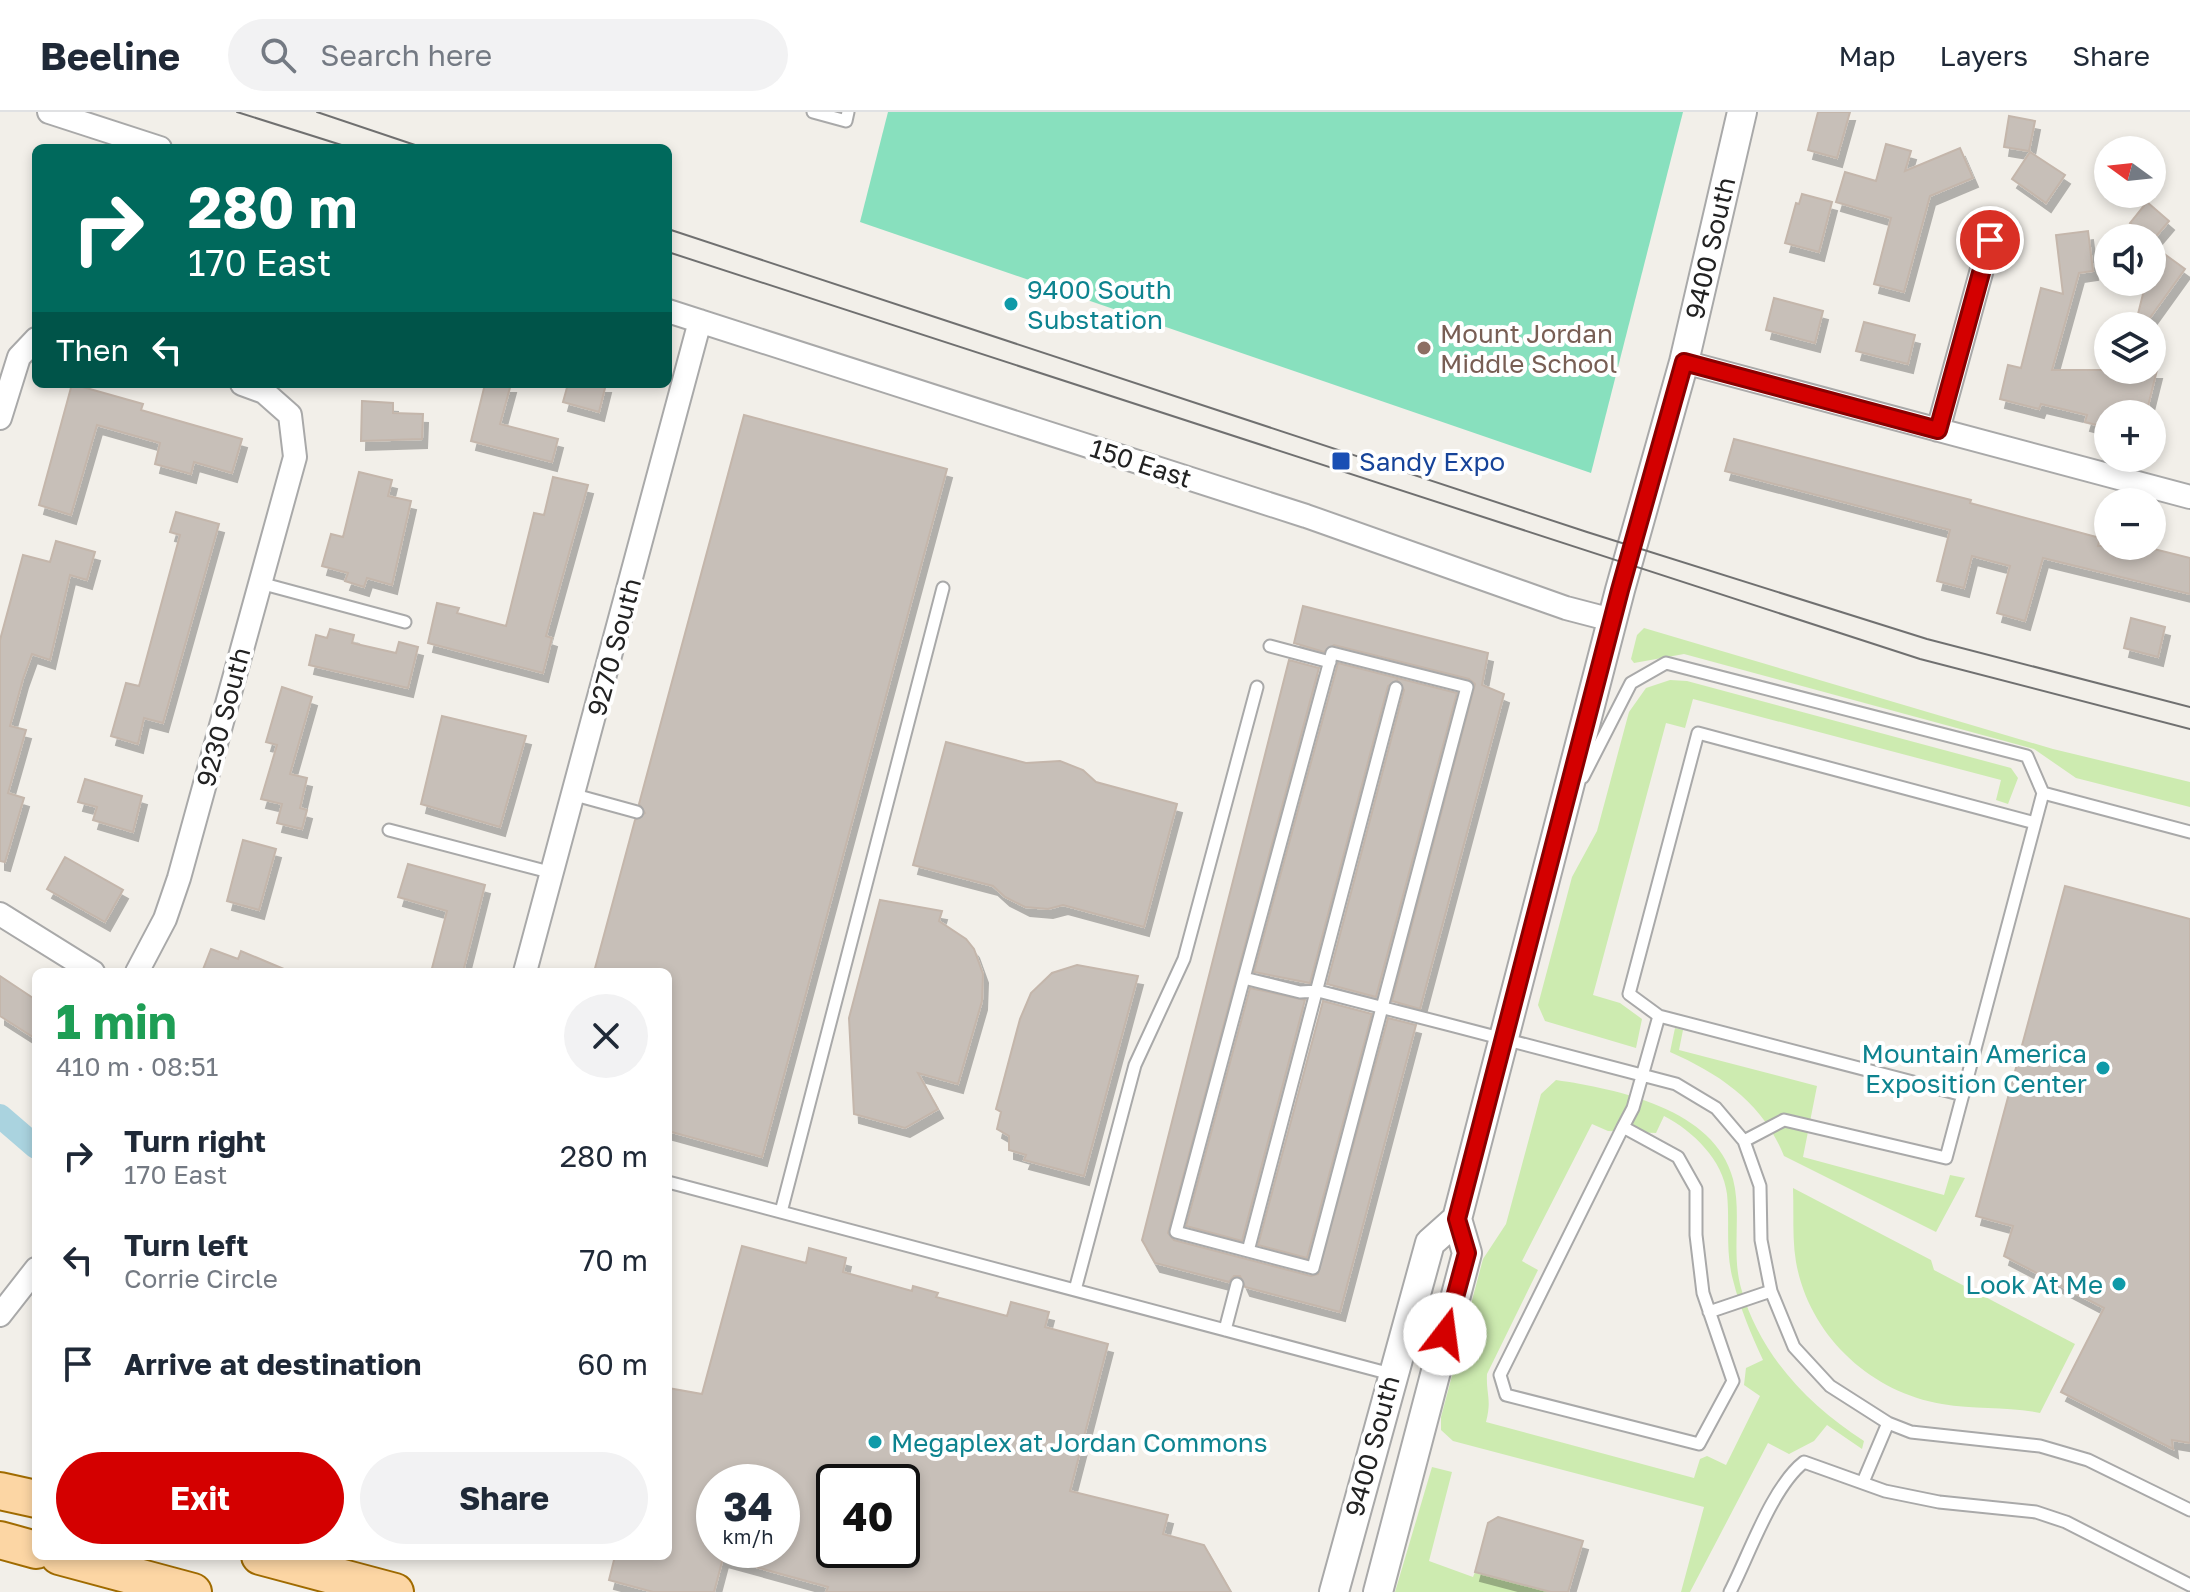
<!DOCTYPE html>
<meta charset="utf-8">
<style>
:root{--surface:#fff;--page:#f2f2f3;--text:#1f2937;--muted:#747a83;--line:#e0e1e3;--accent:#d40000}
body{margin:0;font-family:"Golos Text",sans-serif;background:var(--page);color:var(--text);height:100vh;display:flex;flex-direction:column;font-size:30px;white-space:nowrap}
*{box-sizing:border-box;margin:0}
p{font-size:26px;color:var(--muted)}
.icon{flex:none;width:44px;height:44px;fill:none;stroke:currentColor;stroke-width:2;stroke-linecap:round;stroke-linejoin:round}
.map{position:relative;flex:1;overflow:hidden}
.drawer{position:absolute;left:32px;top:856px;width:640px;height:592px;display:flex;flex-direction:column;background:var(--surface);border-radius:12px;box-shadow:0 4px 12px #0003}
.drawer>*{flex:none}
.hud{position:absolute;left:32px;top:32px;width:640px;height:244px;border-radius:12px;box-shadow:0 4px 12px #0003;background:#00695c;color:#fff;overflow:hidden}
.needle{width:52px;rotate:285deg}
.buttons{position:absolute;left:2094px;top:24px;display:grid;gap:16px}
.buttons a{display:grid;place-items:center;width:72px;height:72px;border-radius:50%;background:var(--surface);box-shadow:0 4px 12px #0003;font-size:40px}
.speed{position:absolute;left:696px;top:1352px;display:flex;gap:16px;font-size:40px;font-weight:700;text-align:center}
.speed>*{display:grid;place-content:center;width:104px;height:104px;border-radius:50%;background:var(--surface);box-shadow:0 4px 12px #0003;line-height:1}
.speed small{font-size:20px;font-weight:400}
.speed .limit{border:4px solid #111;border-radius:12px;background:#fff;color:#111}
.pin{position:absolute;display:grid;place-items:center;width:68px;height:68px;color:#fff;margin:-34px;border:4px solid #fff;border-radius:50%;box-shadow:0 2px 8px #0007}
.me{position:absolute;width:88px;margin:-44px;rotate:15deg;stroke-linejoin:round;filter:drop-shadow(0 0 6px #0008)}
.turn{display:flex;align-items:center;gap:28px;height:168px;padding:0 24px;font-size:36px}
.turn .icon{width:104px;height:104px;stroke-width:2.5}
.turn b{display:block;font-size:56px;line-height:68px}
.then{display:flex;align-items:center;height:76px;padding:0 24px;background:#0003;gap:16px;font-size:30px}
.round{display:grid;place-items:center;flex:none;width:84px;height:84px;border-radius:42px;background:var(--page)}
.overview{display:flex;align-items:center;justify-content:space-between;height:136px;padding:0 24px}
h1{font-size:48px;font-weight:700;line-height:60px;color:#1e9e55}
.button{display:flex;gap:16px;margin-top:auto;padding:16px 24px}
.button a{flex:1;height:92px;border-radius:48px;background:var(--accent);color:#fff;font-size:32px;font-weight:700;line-height:92px;text-align:center}
.button a+a{background:var(--page);color:var(--text)}
ul{padding:0;list-style:none}
li{display:flex;align-items:center;gap:24px;height:104px;padding:0 24px}
li div{flex:1}
li b{display:block;font-size:30px}
li em{font-style:normal}
header{display:flex;align-items:center;gap:48px;box-sizing:border-box;height:112px;padding:0 40px;background:var(--surface);border-bottom:2px solid var(--line)}
header strong{font-size:38px}
nav{display:flex;gap:44px;margin-inline-start:auto;font-size:28px}
.search{width:560px;height:72px;background:var(--page);display:flex;align-items:center;gap:20px;box-sizing:border-box;padding:0 28px;border-radius:44px;color:var(--muted);font-size:30px}
.map>svg:first-child{display:block}
.grass{fill:#cdebb0;fill-rule:evenodd}
.pitch{fill:#88e0be}
.lines{fill:none;stroke-linecap:round;stroke-linejoin:round}
.canal{stroke:#aad3df;stroke-width:24}
.building{fill:#c7bfb8;stroke:#c4b6ab;stroke-width:2;fill-rule:evenodd;filter:url(#shadow)}
.service-casing{stroke:#a9a9a9;stroke-width:15}
.minor-casing{stroke:#a9a9a9;stroke-width:26}
.tertiary-casing{stroke:#a9a9a9;stroke-width:32}
.primary-casing{stroke:#a06b00;stroke-width:40}
.service{stroke:#fff;stroke-width:11}
.minor{stroke:#fff;stroke-width:22}
.tertiary{stroke:#fff;stroke-width:28}
.primary{stroke:#fcd6a4;stroke-width:36}
.tram{stroke:#707070;stroke-width:2}
.route-casing{stroke:#8a0000;stroke-width:20}
.route{stroke:#d40000;stroke-width:14}
.culture-dot{fill:#0f9aa8;stroke:#fff;stroke-width:3}
.education-dot{fill:#8d6e63;stroke:#fff;stroke-width:3}
.transit-dot{fill:#1a4fb4;stroke:#fff;stroke-width:3}
.labels{text-anchor:middle;dominant-baseline:central;stroke-width:8;stroke-linejoin:round;paint-order:stroke}
.street-label{font-size:26px;fill:#222;stroke:#fff}
.culture-label{font-size:26px;fill:#0d838f;stroke:#fff;text-anchor:start}
.education-label{font-size:26px;fill:#785e54;stroke:#fff;text-anchor:start}
.transit-label{font-size:26px;fill:#164399;stroke:#fff;text-anchor:start}
</style>
<header>
<strong>Beeline</strong>
<div class="search"><svg class="icon" aria-label="search" viewBox="0 0 24 24"><circle cx="10" cy="10" r="6"/><path d="M15 15l6 6"/></svg>Search here</div>
<nav><a>Map</a><a>Layers</a><a>Share</a></nav>
</header>
<div class="map">
<svg width="2190" height="1480" viewBox="0 0 2190 1480">
<defs>
<filter id="shadow"><feDropShadow dx="5" dy="9" stdDeviation="0" flood-color="#0004"/></filter>
</defs>
<rect width="100%" height="100%" fill="#f2efe9"/>
<!-- grass -->
<path class="grass" d="M 1644,516 L 2053,637 L 2190,670 L 2190,695 L 2076,666 L 2034,637 L 1684,542 L 1634,551 L 1631,547 L 1637,523 Z
M 1670,568 L 1687,569 L 2011,656 L 2018,666 L 2008,692 L 1996,688 L 2001,668 L 1693,587 L 1685,616 L 1666,611 L 1593,883 L 1620,891 L 1642,907 L 1636,936 L 1545,909 L 1538,893 L 1572,765 L 1597,719 L 1629,600 L 1646,576 Z
M 1675,916 L 1683,918 L 1679,938 L 1817,974 L 1803,1045 L 1944,1083 L 1950,1063 L 1965,1066 L 1936,1120 L 1784,1044 C 1763,991 1720,962 1670,940 Z
M 1556,968 C 1617,977 1715,997 1733,1067 C 1742,1102 1731,1140 1741,1176 C 1760,1243 1807,1292 1864,1329 L 1862,1337 L 1827,1313 L 1814,1329 L 1789,1342 L 1768,1331 L 1690,1480 L 1681,1480 L 1704,1395 L 1453,1329 L 1441,1318 L 1441,1305 L 1483,1147 L 1506,1112 L 1541,982 ZM 1664,1004 C 1693,1019 1723,1048 1727,1082 C 1730,1111 1725,1139 1733,1168 C 1740,1196 1751,1222 1763,1248 L 1746,1256 L 1744,1273 L 1760,1284 L 1726,1353 L 1707,1344 L 1700,1347 L 1694,1366 L 1486,1310 C 1492,1287 1486,1283 1487,1262 L 1538,1158 L 1522,1149 L 1592,1012 L 1608,1019 L 1656,1021 Z
M 1793,1076 L 1931,1148 L 1934,1158 L 2075,1232 L 2040,1301 C 2007,1294 1975,1298 1942,1292 C 1870,1280 1809,1223 1796,1150 C 1792,1126 1794,1101 1793,1076 Z
M 1432,1355 L 1452,1360 L 1429,1449 L 1473,1465 L 1475,1460 L 1551,1480 L 1395,1480 Z"/>
<!-- pitch -->
<path class="pitch" d="M 888,0 L 1683,0 L 1591,361 L 860,110 Z"/>
<g class="lines">
<!-- canal -->
<path class="canal" d="M 0,1004 L 36,1035"/>
</g>
<!-- building -->
<path class="building" d="M 1818,0 L 1850,0 L 1837,46 L 1808,38 Z
M 2009,4 L 2035,9 L 2029,39 L 2004,35 Z
M 1886,32 L 1911,39 L 1905,59 L 1960,36 L 1973,66 L 1930,84 L 1904,180 L 1874,172 L 1891,106 L 1836,90 L 1845,60 L 1876,69 Z
M 2030,40 L 2065,63 L 2046,91 L 2012,67 Z
M 1802,82 L 1832,90 L 1819,140 L 1785,131 L 1796,91 L 1799,92 Z
M 2147,90 L 2169,109 L 2152,129 L 2130,111 Z
M 2088,119 L 2093,159 L 2079,161 L 2052,258 L 2157,258 L 2146,302 L 2108,302 L 2108,316 L 2085,310 L 2087,303 L 2041,292 L 2039,297 L 2000,287 L 2008,253 L 2021,256 L 2041,176 L 2063,182 L 2056,123 Z
M 2152,133 L 2185,157 L 2144,214 L 2135,214 L 2146,170 L 2152,170 Z
M 1774,186 L 1823,199 L 1815,231 L 1766,218 Z
M 1864,210 L 1915,223 L 1908,252 L 1856,239 Z
M 72,272 L 143,292 L 141,298 L 242,327 L 232,361 L 194,350 L 191,362 L 155,352 L 160,331 L 97,313 L 71,403 L 39,393 Z
M 485,272 L 511,272 L 500,312 L 558,327 L 552,350 L 471,329 Z
M 568,272 L 606,272 L 599,300 L 563,290 Z
M 362,289 L 393,291 L 393,301 L 423,302 L 422,327 L 361,329 Z
M 744,303 L 947,357 L 762,1045 L 668,1019 L 668,860 L 594,860 L 635,708 L 645,701 L 639,692 Z
M 1734,327 L 1971,388 L 1970,391 L 2100,426 L 2098,434 L 2142,434 L 2190,446 L 2190,482 L 2043,446 L 2025,509 L 1997,501 L 2010,454 L 1972,444 L 1964,476 L 1937,469 L 1950,418 L 1725,359 Z
M 359,360 L 392,368 L 388,384 L 411,389 L 392,473 L 367,466 L 364,475 L 345,469 L 348,461 L 322,454 L 331,422 L 343,425 Z
M 553,365 L 588,373 L 546,524 L 552,526 L 543,561 L 428,531 L 437,491 L 459,496 L 457,501 L 506,514 L 534,401 L 544,403 Z
M 176,400 L 219,412 L 163,611 L 144,606 L 138,632 L 111,624 L 126,571 L 139,574 L 180,423 L 170,420 Z
M 56,429 L 95,440 L 87,468 L 70,463 L 50,548 L 32,542 L 23,567 L 10,614 L 26,618 L 8,681 L 24,686 L 5,750 L 0,749 L 0,528 L 23,443 L 50,450 Z
M 1303,494 L 1488,541 L 1482,573 L 1504,582 L 1420,897 L 1392,889 L 1475,572 L 1469,567 L 1334,533 L 1324,540 L 1294,531 Z
M 2131,506 L 2165,515 L 2158,545 L 2124,536 Z
M 330,517 L 354,523 L 352,531 L 396,541 L 399,530 L 418,535 L 408,576 L 309,553 L 316,523 L 327,526 Z
M 1289,548 L 1319,556 L 1168,1121 L 1174,1128 L 1311,1164 L 1318,1162 L 1388,906 L 1416,913 L 1340,1200 L 1245,1175 L 1240,1164 L 1234,1164 L 1229,1170 L 1155,1151 L 1142,1128 Z
M 1338,551 L 1457,581 L 1376,885 L 1327,872 L 1404,578 L 1397,568 L 1388,574 L 1310,871 L 1254,860 Z
M 282,575 L 312,585 L 290,662 L 307,666 L 300,696 L 307,698 L 302,717 L 277,711 L 282,692 L 261,687 L 277,633 L 266,630 Z
M 442,604 L 526,624 L 500,715 L 421,692 Z
M 946,630 L 1026,651 L 1060,649 L 1083,658 L 1096,670 L 1177,692 L 1144,815 L 1063,793 L 1048,797 L 1025,795 L 1005,785 L 993,774 L 913,753 Z
M 85,667 L 142,684 L 133,720 L 93,708 L 97,695 L 78,690 Z
M 243,728 L 276,737 L 259,798 L 227,789 Z
M 65,745 L 123,778 L 105,810 L 47,777 Z
M 408,752 L 485,773 L 463,860 L 431,860 L 447,799 L 398,785 Z
M 2065,774 L 2190,807 L 2190,1331 L 2172,1328 L 2173,1337 L 2061,1280 L 2104,1196 L 2004,1144 L 2013,1114 L 1976,1104 Z
M 880,788 L 942,799 L 939,809 L 966,827 L 974,837 L 983,862 L 982,889 L 958,972 L 918,961 L 938,997 L 905,1016 L 854,1002 L 849,906 Z
M 211,837 L 238,847 L 241,839 L 291,860 L 202,860 Z
M 1077,853 L 1138,864 L 1084,1064 L 1024,1048 L 1026,1043 L 1009,1038 L 1009,1024 L 997,1017 L 1001,1000 L 996,997 L 1020,907 L 1031,881 L 1052,861 Z
M 0,864 L 36,888 L 36,927 L 0,904 Z
M 1250,876 L 1305,888 L 1242,1129 L 1186,1114 Z
M 1323,889 L 1372,902 L 1307,1146 L 1258,1133 Z
M 742,1134 L 806,1151 L 809,1136 L 846,1146 L 843,1160 L 912,1179 L 913,1174 L 938,1181 L 936,1185 L 1007,1204 L 1011,1190 L 1049,1200 L 1045,1215 L 1108,1232 L 1070,1379 L 1168,1403 L 1163,1422 L 1204,1433 L 1231,1480 L 826,1480 L 828,1475 L 723,1446 L 714,1480 L 653,1480 L 609,1468 L 615,1444 L 668,1444 L 668,1276 L 702,1282 ZM 714,1370 L 782,1370 L 782,1438 L 714,1438 ZM 834,1370 L 902,1370 L 902,1438 L 834,1438 Z
M 1498,1405 L 1583,1429 L 1568,1480 L 1551,1480 L 1475,1460 L 1488,1411 Z"/>
<g class="lines">
<defs>
<path id="service" d="M 813,0 L 846,9 L 848,0
M 260,471 L 405,510
M 1270,534 L 1330,550
M 1583,665 L 1631,571 L 1666,551 L 2027,644 L 2043,681 L 2190,720
M 575,683 L 637,700
M 389,718 L 553,761
M 1244,866 L 1332,541 L 1467,575 L 1313,1156 L 1176,1120 L 1244,866 L 1300,880 L 1318,879 L 1454,914 L 1676,972 L 1716,996 L 1744,1029 L 1760,1074 L 1761,1128 L 1771,1179 L 1794,1235 L 1830,1274 L 1888,1311 L 1911,1320 L 2040,1334 L 2088,1348 L 2190,1398
M 1659,904 L 1963,983
M 1623,1015 L 1678,1045 L 1696,1077 L 1696,1123 L 1703,1181 L 1733,1269 L 1699,1332 L 1506,1283 L 1500,1263 L 1623,1015 L 1633,996 L 1659,904 L 1629,882 L 1698,621 L 2035,711
M 1744,1029 L 1784,1008 L 1946,1046 L 2043,681
M 668,1070 L 1391,1262
M 781,1100 L 943,476
M 1248,1139 L 1396,576
M 1075,1178 L 1135,953 L 1184,847 L 1257,575
M 1709,1200 L 1771,1179
M 1225,1218 L 1237,1172
M 1863,1370 L 1888,1311
M 1730,1480 C 1749,1443 1772,1375 1804,1350 L 1885,1379 L 1939,1390 L 2036,1400 L 2066,1410 L 2190,1473"/>
<path id="minor" d="M 49,0 L 160,36
M 668,199 L 1306,404 L 1566,496 L 1612,508
M 1684,250 L 2190,385
M 0,306 L 19,245 L 36,227
M 1938,318 L 1990,128
M 0,802 L 93,860
M 137,860 L 165,807 L 179,766 L 295,345 L 290,303 L 264,280 L 242,272
M 525,860 L 700,209
M 0,1203 L 36,1157"/>
<path id="tertiary" d="M 1334,1480 L 1430,1131 L 1457,1107
M 1378,1480 L 1467,1141 L 1457,1107 L 1620,478 L 1684,250 L 1742,0"/>
<path id="primary" d="M 0,1379 L 36,1387
M 0,1428 L 36,1438
M 59,1444 L 193,1480
M 260,1444 L 395,1480"/>
</defs>
<!-- service casing -->
<use href="#service" class="service-casing"/>
<!-- minor casing -->
<use href="#minor" class="minor-casing"/>
<!-- tertiary casing -->
<use href="#tertiary" class="tertiary-casing"/>
<!-- primary casing -->
<use href="#primary" class="primary-casing"/>
<!-- service -->
<use href="#service" class="service"/>
<!-- minor -->
<use href="#minor" class="minor"/>
<!-- tertiary -->
<use href="#tertiary" class="tertiary"/>
<!-- primary -->
<use href="#primary" class="primary"/>
<!-- tram -->
<path class="tram" d="M 237,0 L 351,36
M 317,0 L 424,36
M 668,117 L 1587,420 L 1927,527 L 2190,595
M 668,140 L 1920,547 L 2190,617"/>
</g>
<g class="lines">
<defs>
<path id="route" d="M 1445,1222 L 1467,1141 L 1457,1107 L 1620,478 L 1684,250 L 1938,318 L 1990,128"/>
</defs>
<!-- route casing -->
<use href="#route" class="route-casing"/>
<!-- route -->
<use href="#route" class="route"/>
</g>
<!-- markers -->
<g class="culture-dot">
<circle cx="1011" cy="192" r="8"/>
<circle cx="2103" cy="956" r="8"/>
<circle cx="2119" cy="1172" r="8"/>
<circle cx="875" cy="1330" r="8"/>
</g>
<circle class="education-dot" cx="1424" cy="236" r="8"/>
<rect class="transit-dot" x="1331" y="339" width="20" height="20" rx="4"/>
<g class="labels">
<!-- street labels -->
<g class="street-label">
<text transform="translate(1710 136) rotate(-77)">9400 South</text>
<text transform="translate(1141 351) rotate(18)">150 East</text>
<text transform="translate(614 535) rotate(-75)">9270 South</text>
<text transform="translate(223 605) rotate(-75)">9230 South</text>
<text transform="translate(1372 1334) rotate(-75)">9400 South</text>
</g>
<!-- culture labels -->
<g class="culture-label">
<text x="1027" y="177">9400 South<tspan x="1027" dy="30">Substation</tspan></text>
<text x="2087" y="941" text-anchor="end">Mountain America<tspan x="2087" dy="30">Exposition Center</tspan></text>
<text x="2103" y="1172" text-anchor="end">Look At Me</text>
<text x="891" y="1330">Megaplex at Jordan Commons</text>
</g>
<!-- education labels -->
<g class="education-label">
<text x="1440" y="221">Mount Jordan<tspan x="1440" dy="30">Middle School</tspan></text>
</g>
<!-- transit labels -->
<g class="transit-label">
<text x="1359" y="349">Sandy Expo</text>
</g>
</g>
</svg>
<div class="buttons">
<a><svg class="needle" viewBox="-14 -14 28 28"><path d="M0-13l5 13h-10z" fill="#e53935"/><path d="M0 13l5-13h-10z" fill="#747a83"/></svg></a>
<a><svg class="icon" aria-label="sound" viewBox="0 0 24 24"><path d="M4 9h4l5-4v14l-5-4H4zM17 9q2 3 0 6"/></svg></a>
<a><svg class="icon" aria-label="layers" viewBox="0 0 24 24"><path d="M12 4l9 5-9 5-9-5zM3 14l9 5 9-5"/></svg></a>
<a>+</a>
<a>−</a>
</div>
<div class="speed"><div>34<small>km/h</small></div><div class="limit">40</div></div>
<div class="pin" style="left:1990px;top:128px;background:#d93025"><svg class="icon" aria-label="arrive" viewBox="0 0 24 24"><path d="M6 21V4h12l-3 4 3 4H6"/></svg></div>
<svg class="me" style="left:1445px;top:1222px" viewBox="-20 -20 40 40"><circle r="19" fill="#fff"/><path d="M0-13L10 11 0 6-10 11z" fill="#d40000"/></svg>
<div class="hud">
<div class="turn"><svg class="icon" aria-label="right" viewBox="0 0 24 24"><path d="M7 20v-9h11M14 6l5 5-5 5"/></svg><div><b>280 m</b>170 East</div></div>
<div class="then">Then<svg class="icon" aria-label="left" viewBox="0 0 24 24"><path d="M17 20v-9H6M10 6l-5 5 5 5"/></svg></div>
</div>
<section class="drawer">
<div class="overview"><div><h1>1 min</h1><p>410 m · 08:51</p></div><a class="round"><svg class="icon" aria-label="close" viewBox="0 0 24 24"><path d="M6 6l12 12M18 6L6 18"/></svg></a></div>
<ul>
<li><svg class="icon" aria-label="right" viewBox="0 0 24 24"><path d="M7 20v-9h11M14 6l5 5-5 5"/></svg><div><b>Turn right</b><p>170 East</p></div><em>280 m</em></li>
<li><svg class="icon" aria-label="left" viewBox="0 0 24 24"><path d="M17 20v-9H6M10 6l-5 5 5 5"/></svg><div><b>Turn left</b><p>Corrie Circle</p></div><em>70 m</em></li>
<li><svg class="icon" aria-label="arrive" viewBox="0 0 24 24"><path d="M6 21V4h12l-3 4 3 4H6"/></svg><div><b>Arrive at destination</b></div><em>60 m</em></li>
</ul>
<div class="button"><a>Exit</a><a>Share</a></div>
</section>
</div>
